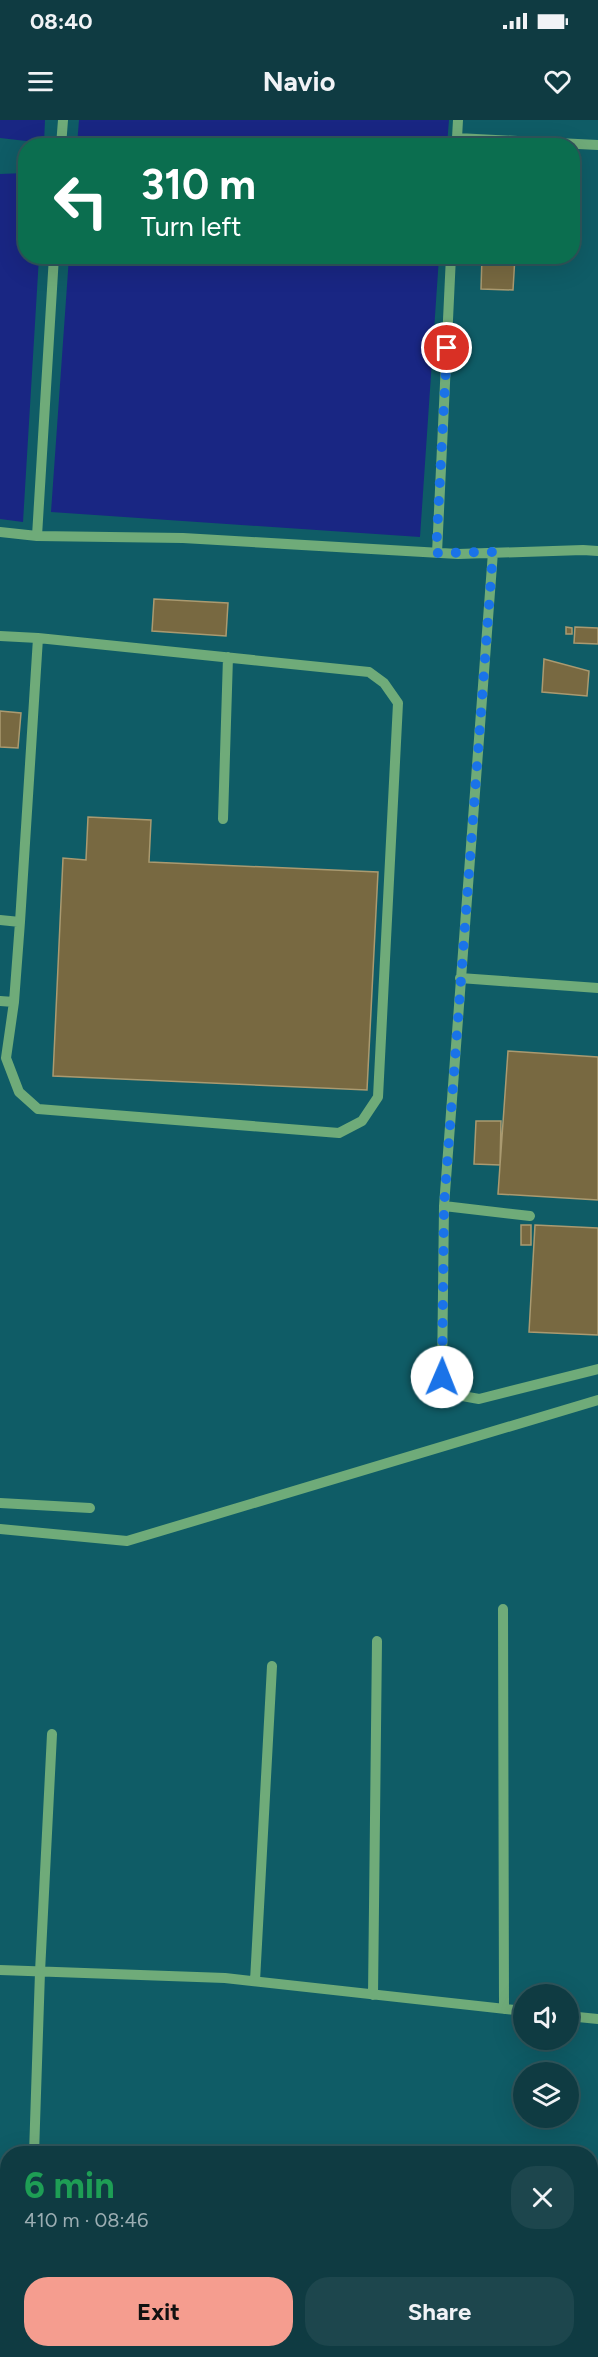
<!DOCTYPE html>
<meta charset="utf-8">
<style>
:root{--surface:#0f3b42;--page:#1d464d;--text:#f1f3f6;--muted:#9badb2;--line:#2f555b;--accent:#f59d8f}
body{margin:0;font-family:Figtree,sans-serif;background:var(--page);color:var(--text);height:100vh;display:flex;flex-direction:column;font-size:22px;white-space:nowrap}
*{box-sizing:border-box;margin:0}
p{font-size:20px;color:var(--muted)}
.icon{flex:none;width:33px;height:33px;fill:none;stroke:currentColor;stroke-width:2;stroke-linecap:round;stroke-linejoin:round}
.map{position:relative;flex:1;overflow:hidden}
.sheet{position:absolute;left:0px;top:2026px;width:598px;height:212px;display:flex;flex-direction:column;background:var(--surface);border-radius:24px 24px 0 0;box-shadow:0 6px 24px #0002,0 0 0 2px var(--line)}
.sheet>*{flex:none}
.top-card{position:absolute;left:18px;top:18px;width:562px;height:126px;border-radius:24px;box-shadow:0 6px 24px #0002,0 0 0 2px var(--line);background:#0b6e4f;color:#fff;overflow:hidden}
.controls{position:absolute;left:513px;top:1864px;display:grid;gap:12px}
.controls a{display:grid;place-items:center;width:66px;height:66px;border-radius:50%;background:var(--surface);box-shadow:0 6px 24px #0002,0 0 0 2px var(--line);font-size:30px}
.pin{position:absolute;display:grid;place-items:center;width:51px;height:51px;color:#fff;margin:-26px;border:3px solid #fff;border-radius:50%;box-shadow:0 2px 6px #0007}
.me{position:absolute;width:66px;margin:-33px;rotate:1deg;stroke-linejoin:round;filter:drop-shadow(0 0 4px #0008)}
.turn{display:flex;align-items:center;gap:21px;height:126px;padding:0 24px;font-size:27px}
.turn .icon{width:78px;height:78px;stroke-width:2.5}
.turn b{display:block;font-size:42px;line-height:51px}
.round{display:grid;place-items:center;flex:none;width:63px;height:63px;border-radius:24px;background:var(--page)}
.summary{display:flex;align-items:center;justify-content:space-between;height:102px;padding:0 24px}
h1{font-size:36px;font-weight:700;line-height:45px;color:#1e9e55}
.cta{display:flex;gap:12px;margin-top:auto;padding:12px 24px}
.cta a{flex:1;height:69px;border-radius:24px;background:var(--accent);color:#111;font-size:24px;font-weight:700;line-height:69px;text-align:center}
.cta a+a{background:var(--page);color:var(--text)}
.status{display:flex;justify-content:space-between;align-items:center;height:42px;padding:0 30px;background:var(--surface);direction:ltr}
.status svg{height:16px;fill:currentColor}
header{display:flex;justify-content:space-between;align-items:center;height:78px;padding:0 24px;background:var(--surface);font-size:27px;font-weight:700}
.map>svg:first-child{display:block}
.built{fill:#0f5c66;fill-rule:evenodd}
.water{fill:#192683}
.building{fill:#786941;stroke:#aa9a70;stroke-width:1.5}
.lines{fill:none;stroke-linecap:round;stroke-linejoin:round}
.minor{stroke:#6fab79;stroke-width:10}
.route{stroke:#1a73e8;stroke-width:10;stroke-dasharray:0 18}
</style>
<div class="status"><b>08:40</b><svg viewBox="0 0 49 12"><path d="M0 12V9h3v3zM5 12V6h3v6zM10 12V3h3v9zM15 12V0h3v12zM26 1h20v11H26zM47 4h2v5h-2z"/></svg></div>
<header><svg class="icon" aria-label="menu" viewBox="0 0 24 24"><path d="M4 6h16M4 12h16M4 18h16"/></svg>Navio<svg class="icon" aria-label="heart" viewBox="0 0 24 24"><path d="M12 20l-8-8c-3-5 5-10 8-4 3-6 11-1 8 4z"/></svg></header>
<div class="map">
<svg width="598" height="2237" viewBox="0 0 598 2237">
<rect width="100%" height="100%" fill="#144f58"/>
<!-- built -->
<path class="built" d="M 0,0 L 598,0 L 598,2237 L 0,2237 ZM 26,26 L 573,26 L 573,136 L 26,136 ZM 524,1875 L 568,1875 L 568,1920 L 524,1920 ZM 524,1953 L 568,1953 L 568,1998 L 524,1998 ZM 8,2034 L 591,2034 L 591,2230 L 8,2230 Z"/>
<!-- water -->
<path class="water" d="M 0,0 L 45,0 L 44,23 L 0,18 Z
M 79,0 L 449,0 L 447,25 L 77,25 Z
M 25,53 L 26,136 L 39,137 L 23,402 L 0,399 L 0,54 Z
M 69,137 L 439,137 L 420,417 L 51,392 Z"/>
<!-- building -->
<path class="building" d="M 482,136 L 515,136 L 513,170 L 481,169 Z
M 154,479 L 228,483 L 226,516 L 152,511 Z
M 566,507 L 572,508 L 572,514 L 566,514 Z
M 575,507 L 598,508 L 598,524 L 574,523 Z
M 544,539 L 589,551 L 587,576 L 542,572 Z
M 0,591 L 21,593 L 18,628 L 0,627 Z
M 88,697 L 151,700 L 149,742 L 378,752 L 367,970 L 53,956 L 63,738 L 86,740 Z
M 508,931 L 598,937 L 598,1080 L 498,1074 Z
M 476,1001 L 501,1001 L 500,1045 L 474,1044 Z
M 521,1105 L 531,1105 L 531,1125 L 521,1125 Z
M 535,1105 L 598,1108 L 598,1215 L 529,1212 Z
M 0,2141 L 8,2142 L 8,2192 L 0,2192 Z
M 591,2195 L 598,2196 L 598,2235 L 588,2234 L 588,2230 L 591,2230 Z
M 580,2230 L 586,2230 L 585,2237 L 579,2237 Z"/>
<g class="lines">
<!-- minor -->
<path class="minor" d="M 457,18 L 458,0
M 61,26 L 63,0
M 456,26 L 457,18 L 598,25
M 0,412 L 37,416 L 183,418 L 458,434 L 583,430 L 598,431
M 37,416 L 54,136
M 493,432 L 444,1086 L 442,1257 L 457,1275 L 479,1279 L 598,1249
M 437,433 L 451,136
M 0,516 L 38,518 L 369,552 L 384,563 L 398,583 L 378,977 L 362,1001 L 339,1013 L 38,989 L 19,972 L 6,938 L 14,882 L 20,802 L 38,518
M 223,699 L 228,537
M 0,800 L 20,802
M 460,858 L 598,868
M 0,881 L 14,882
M 444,1086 L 530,1096
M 0,1383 L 90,1388
M 0,1409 L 127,1421 L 598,1280
M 503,1489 L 504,1889
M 0,1850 L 225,1858 L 524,1891
M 255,1861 L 272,1546
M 373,1875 L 377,1521
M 568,1896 L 598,1899
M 34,2034 L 40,1852 L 52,1614
M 0,2132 L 8,2132
M 591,2152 L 598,2152"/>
</g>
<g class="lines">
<!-- route -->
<path class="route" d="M 442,1257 L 444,1086 L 493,432 L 436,433 L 447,228"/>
</g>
</svg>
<div class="controls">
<a><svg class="icon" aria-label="sound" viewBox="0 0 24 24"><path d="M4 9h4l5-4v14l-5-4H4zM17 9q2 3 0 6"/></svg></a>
<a><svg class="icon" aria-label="layers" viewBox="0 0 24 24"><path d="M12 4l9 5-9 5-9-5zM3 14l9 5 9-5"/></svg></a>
</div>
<div class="pin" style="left:447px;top:228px;background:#d93025"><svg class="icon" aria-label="arrive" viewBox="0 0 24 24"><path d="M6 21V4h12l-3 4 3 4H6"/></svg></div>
<svg class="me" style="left:442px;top:1257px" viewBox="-20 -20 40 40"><circle r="19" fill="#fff"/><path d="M0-13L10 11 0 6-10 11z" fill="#1a73e8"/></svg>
<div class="top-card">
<div class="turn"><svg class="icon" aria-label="left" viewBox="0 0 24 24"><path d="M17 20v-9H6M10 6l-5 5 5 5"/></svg><div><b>310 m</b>Turn left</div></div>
</div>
<section class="sheet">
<div class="summary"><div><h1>6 min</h1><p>410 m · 08:46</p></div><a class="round"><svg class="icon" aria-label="close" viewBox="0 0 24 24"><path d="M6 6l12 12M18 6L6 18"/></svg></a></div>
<div class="cta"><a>Exit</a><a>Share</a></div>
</section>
</div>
